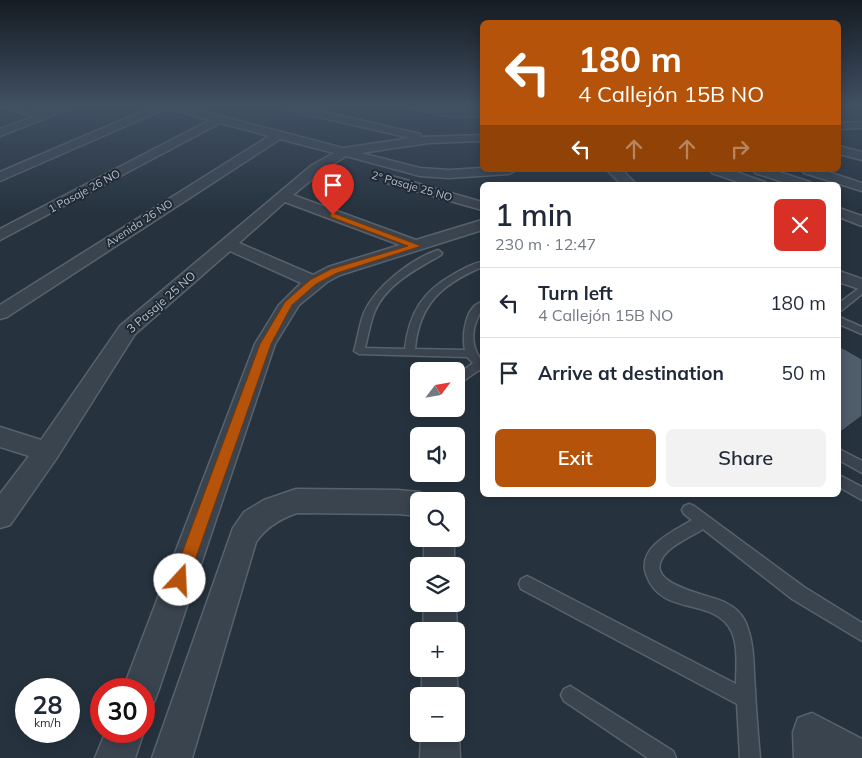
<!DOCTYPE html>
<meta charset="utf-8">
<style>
:root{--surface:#fff;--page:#f2f2f3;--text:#1f2937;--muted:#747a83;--line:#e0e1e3;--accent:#b45309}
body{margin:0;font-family:Mulish,sans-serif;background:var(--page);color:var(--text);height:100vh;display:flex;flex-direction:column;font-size:19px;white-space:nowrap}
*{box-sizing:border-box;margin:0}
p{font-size:16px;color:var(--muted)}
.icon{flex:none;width:28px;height:28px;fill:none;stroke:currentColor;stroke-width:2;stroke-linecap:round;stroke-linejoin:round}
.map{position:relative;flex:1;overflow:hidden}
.details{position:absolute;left:480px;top:182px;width:361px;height:315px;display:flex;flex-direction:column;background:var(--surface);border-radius:8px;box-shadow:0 2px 12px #0003}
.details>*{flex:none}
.banner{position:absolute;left:480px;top:20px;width:361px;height:152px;border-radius:8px;box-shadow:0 2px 12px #0003;background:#b45309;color:#fff;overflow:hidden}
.needle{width:32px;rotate:59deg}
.buttons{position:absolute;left:410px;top:362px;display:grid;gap:10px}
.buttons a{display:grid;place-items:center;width:55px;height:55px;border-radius:8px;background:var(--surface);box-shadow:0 2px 12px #0003;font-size:25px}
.speed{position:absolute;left:15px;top:678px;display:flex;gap:10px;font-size:25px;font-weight:700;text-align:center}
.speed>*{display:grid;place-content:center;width:65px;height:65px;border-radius:50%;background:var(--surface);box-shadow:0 2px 12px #0003;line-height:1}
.speed small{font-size:12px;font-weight:400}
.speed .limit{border:8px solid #d22;background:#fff;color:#111}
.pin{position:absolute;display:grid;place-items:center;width:42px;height:42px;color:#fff;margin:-51px -21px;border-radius:50% 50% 50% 0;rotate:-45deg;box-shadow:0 0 5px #0007}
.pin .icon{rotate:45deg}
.me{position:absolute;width:55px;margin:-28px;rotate:20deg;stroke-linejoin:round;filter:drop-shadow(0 0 4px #0008)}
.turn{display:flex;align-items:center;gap:18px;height:105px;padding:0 15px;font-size:22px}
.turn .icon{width:65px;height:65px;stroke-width:2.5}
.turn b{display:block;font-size:35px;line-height:42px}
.lanes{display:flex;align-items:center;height:48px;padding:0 15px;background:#0003;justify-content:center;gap:25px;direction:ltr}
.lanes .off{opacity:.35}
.round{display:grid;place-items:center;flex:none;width:52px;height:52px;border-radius:8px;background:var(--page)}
.overview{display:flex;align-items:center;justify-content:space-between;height:85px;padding:0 15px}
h1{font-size:30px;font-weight:600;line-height:38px}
.action{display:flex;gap:10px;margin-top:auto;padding:10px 15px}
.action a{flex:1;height:58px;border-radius:8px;background:var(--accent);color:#fff;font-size:20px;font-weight:600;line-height:58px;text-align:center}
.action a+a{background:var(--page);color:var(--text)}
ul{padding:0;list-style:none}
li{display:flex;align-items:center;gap:15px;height:70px;padding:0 15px;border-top:1px solid var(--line)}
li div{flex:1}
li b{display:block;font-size:19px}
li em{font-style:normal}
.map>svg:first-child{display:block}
.building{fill:#4f5c6a;stroke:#212b36}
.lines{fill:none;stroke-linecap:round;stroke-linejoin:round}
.lane-casing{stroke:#58626d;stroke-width:3}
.street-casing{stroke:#58626d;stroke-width:3}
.lane{fill:#3a444f;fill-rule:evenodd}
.street{fill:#3a444f;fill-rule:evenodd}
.route{fill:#b45309;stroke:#753606}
.labels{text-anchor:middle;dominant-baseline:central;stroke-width:4;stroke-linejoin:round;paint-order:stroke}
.far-street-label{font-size:11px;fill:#b7bfca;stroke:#1f2934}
.street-label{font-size:12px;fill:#b7bfca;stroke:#1f2934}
</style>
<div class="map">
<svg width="862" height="758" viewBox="0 0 862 758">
<rect width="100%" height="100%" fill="#26333f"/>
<!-- building -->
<path class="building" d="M 839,346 L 862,359 L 862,416 L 839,433 Z"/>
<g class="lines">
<defs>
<path id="lane" d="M 438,250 L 442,253 L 441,255 C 416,269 385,285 374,313 C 370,324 368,336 365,348 L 405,349 C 409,313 423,291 454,274 C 463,269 473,263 482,262 L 482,267 C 442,284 419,304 415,349 L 465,350 C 462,336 465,306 482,302 C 482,311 479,314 476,322 C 471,335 473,350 482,361 L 482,371 L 479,370 L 456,386 L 456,376 L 473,363 L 467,357 L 359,354 L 354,351 C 358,339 359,325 364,313 C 375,287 411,259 438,250 Z
M 862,286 L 862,294 L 842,310 L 839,311 L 839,303 Z
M 839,317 L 862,327 L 862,334 L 839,324 Z
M 839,449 L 862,461 L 862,473 L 839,460 Z
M 839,475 L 862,487 L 862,500 L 839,487 Z
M 689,504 L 694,506 L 804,587 L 862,623 L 862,641 L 792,599 L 703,529 C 692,536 676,543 667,552 C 636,585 710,594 726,603 C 734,607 741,613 745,621 C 755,643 753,666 755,689 C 756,712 758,735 760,758 L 740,758 L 737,704 L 521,589 L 519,584 L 521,579 L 527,576 L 533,579 L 736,684 C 736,664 740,637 725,622 C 703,599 660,614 646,574 C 637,547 674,531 692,520 L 684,514 L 682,510 L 684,506 Z
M 570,686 L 673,751 L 676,758 L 648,758 L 564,701 L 561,695 L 564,689 Z"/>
<path id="street" d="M 3,106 L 22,106 L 46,112 L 61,106 L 76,106 L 0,136 L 0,129 L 36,116 L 4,108 Z
M 155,106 L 182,106 L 343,148 L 410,138 L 284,109 L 279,106 L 298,106 L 416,133 L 420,134 L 421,137 L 482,135 L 482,141 L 429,143 L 361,153 L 420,168 L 449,170 L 482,168 L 482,170 L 516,170 L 509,174 L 449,178 L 420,176 L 346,156 L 322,171 L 293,195 L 416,240 L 482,220 L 482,230 L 340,275 L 327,282 L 299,305 L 275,344 L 159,689 L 154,702 L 144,706 L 144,689 L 123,689 L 255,344 L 279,305 L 301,283 L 230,251 L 135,334 L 56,459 L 10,525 L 0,528 L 0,494 L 29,456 L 0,447 L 0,427 L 41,440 L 120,326 L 312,165 L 334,153 L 280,139 L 7,317 L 0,319 L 0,305 L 269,136 L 220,123 L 0,240 L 0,229 L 210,120 L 167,108 L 0,181 L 0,172 ZM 285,202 L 400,245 L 328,267 L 313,275 L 239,243 Z
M 408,106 L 429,106 L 448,110 L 482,110 L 482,116 L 448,116 L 409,108 Z
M 862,122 L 862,128 L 839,129 L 839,123 Z
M 839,146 L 862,152 L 862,160 L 839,154 Z
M 607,170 L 622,170 L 637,185 L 622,185 Z
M 710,170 L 730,170 L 765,182 L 767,185 L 747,185 L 712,173 Z
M 753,170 L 773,170 L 810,182 L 812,185 L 792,185 L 755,173 Z
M 802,170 L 822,170 L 862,183 L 862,191 L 804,173 Z
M 392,176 L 482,202 L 482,210 L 387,183 L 385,180 L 387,177 Z
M 839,208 L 862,216 L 862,226 L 839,217 Z
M 839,271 L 862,279 L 862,290 L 839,282 Z
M 296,489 L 398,490 L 419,492 L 429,496 L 432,501 L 419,501 L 419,516 L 398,514 L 297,513 C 280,519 266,527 256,542 L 192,758 L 152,758 L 233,528 L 244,512 L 264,500 Z
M 424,539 L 454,539 L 454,566 L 424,566 Z
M 424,604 L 456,604 L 457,631 L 456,633 L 423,631 Z
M 456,665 L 458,696 L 456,701 L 456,696 L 422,696 L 422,669 L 456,669 Z
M 812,713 L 862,739 L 862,758 L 794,758 L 793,732 L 798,718 Z
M 456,727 L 459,734 L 460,758 L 420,758 L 421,734 L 456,734 Z
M 144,730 L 144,731 L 135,758 L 95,758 L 106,731 Z"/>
</defs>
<!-- lane casing -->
<use href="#lane" class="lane-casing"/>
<!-- street casing -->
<use href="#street" class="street-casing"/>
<!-- lane -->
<use href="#lane" class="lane"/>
<!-- street -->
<use href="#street" class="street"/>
</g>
<!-- sky -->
<linearGradient id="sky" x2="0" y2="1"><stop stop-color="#151c23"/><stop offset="0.5" stop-color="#415063"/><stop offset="1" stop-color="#415063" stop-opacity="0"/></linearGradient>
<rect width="862" height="212" fill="url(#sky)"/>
<!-- route -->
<path class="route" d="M 333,213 L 421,246 L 337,273 L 316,284 L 292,305 L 271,344 L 188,580 L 186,585 L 180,588 L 174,585 L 172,580 L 260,344 L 285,302 L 310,280 L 331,269 L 408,246 L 331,217 L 330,215 Z"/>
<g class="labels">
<!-- far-street labels -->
<g class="far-street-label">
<text transform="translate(412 186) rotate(16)">2° Pasaje 25 NO</text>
<text transform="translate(84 191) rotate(-28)">1 Pasaje 26 NO</text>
<text transform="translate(139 223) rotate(-33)">Avenida 26 NO</text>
</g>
<!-- street labels -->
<g class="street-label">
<text transform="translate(161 302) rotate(-41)">3 Pasaje 25 NO</text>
</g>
</g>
</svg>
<div class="buttons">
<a><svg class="needle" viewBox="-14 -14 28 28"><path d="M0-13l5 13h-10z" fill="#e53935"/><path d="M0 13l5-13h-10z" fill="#747a83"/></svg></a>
<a><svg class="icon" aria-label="sound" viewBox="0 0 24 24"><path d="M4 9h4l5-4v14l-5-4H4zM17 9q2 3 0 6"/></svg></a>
<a><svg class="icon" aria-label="search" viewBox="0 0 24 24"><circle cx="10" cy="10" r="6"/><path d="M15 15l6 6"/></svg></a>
<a><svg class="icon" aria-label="layers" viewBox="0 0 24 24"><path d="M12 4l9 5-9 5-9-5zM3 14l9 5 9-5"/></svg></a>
<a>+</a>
<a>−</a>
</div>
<div class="speed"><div>28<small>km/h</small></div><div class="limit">30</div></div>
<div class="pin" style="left:333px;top:215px;background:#d93025"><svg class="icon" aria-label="arrive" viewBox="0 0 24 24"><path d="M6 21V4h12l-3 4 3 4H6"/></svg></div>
<svg class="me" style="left:180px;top:580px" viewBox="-20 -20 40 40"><circle r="19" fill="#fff"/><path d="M0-13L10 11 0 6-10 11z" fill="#b45309"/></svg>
<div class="banner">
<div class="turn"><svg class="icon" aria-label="left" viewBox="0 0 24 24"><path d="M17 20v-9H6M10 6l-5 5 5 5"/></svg><div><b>180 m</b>4 Callejón 15B NO</div></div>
<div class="lanes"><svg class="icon" aria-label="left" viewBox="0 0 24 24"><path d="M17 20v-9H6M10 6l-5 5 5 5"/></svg><svg class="icon off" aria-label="ahead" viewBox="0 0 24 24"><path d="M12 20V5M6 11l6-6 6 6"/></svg><svg class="icon off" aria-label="ahead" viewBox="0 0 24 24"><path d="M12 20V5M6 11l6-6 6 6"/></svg><svg class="icon off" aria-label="right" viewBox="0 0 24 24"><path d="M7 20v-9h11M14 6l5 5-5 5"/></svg></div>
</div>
<section class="details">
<div class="overview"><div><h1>1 min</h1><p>230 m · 12:47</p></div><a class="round" style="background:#d93025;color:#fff"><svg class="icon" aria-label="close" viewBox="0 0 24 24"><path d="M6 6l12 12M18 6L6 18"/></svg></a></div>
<ul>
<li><svg class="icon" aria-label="left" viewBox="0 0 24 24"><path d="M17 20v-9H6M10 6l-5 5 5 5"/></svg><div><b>Turn left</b><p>4 Callejón 15B NO</p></div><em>180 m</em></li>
<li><svg class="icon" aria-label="arrive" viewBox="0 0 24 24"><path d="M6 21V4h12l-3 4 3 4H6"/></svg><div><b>Arrive at destination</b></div><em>50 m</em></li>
</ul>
<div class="action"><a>Exit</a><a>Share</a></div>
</section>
</div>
